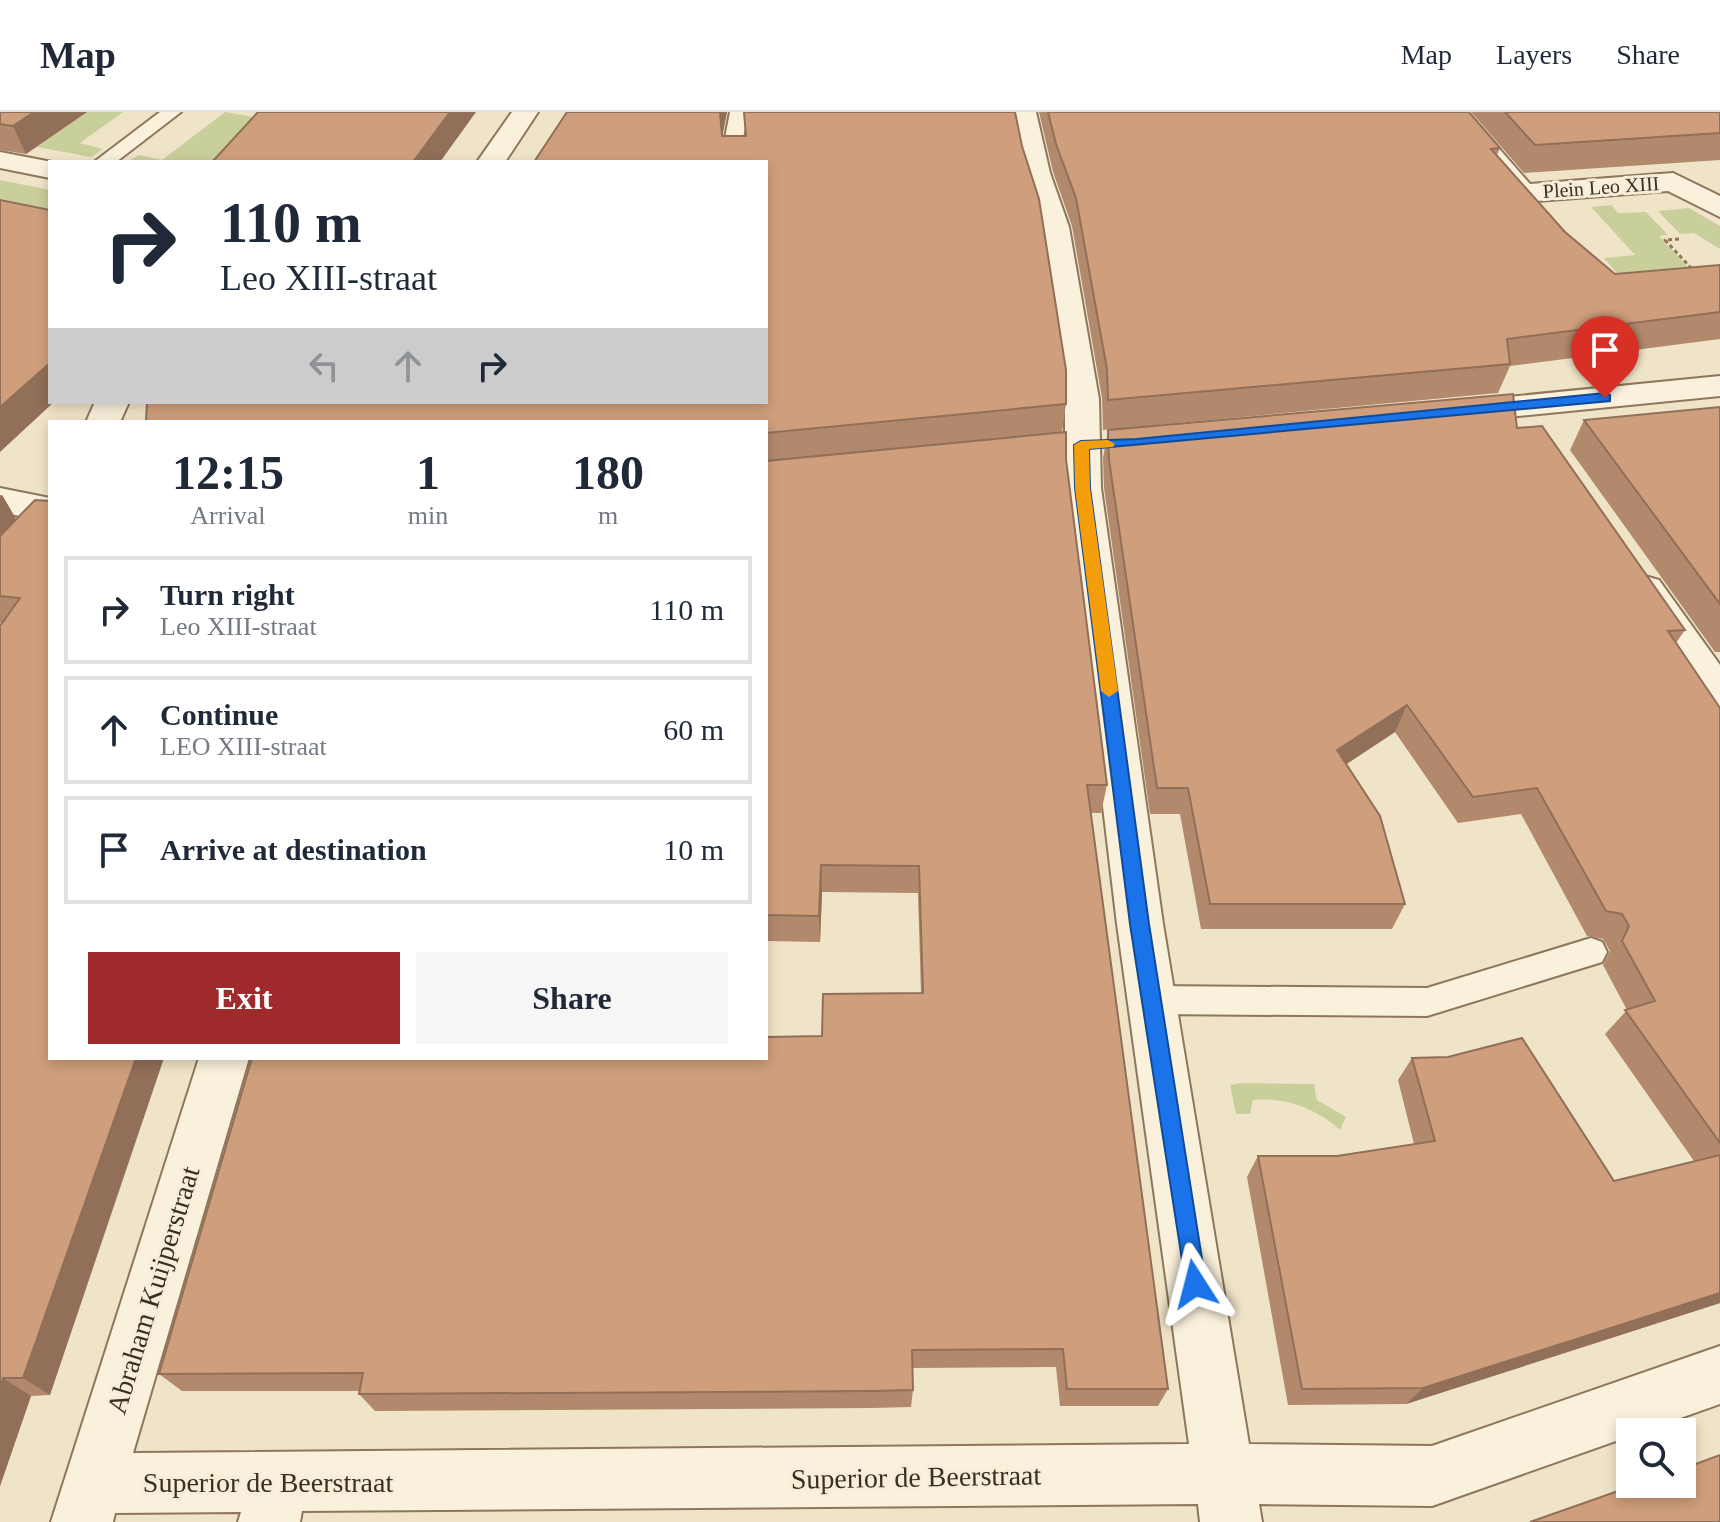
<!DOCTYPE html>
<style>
:root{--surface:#fff;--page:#f6f6f7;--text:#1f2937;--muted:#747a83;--line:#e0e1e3;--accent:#9e2a2b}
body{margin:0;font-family:Georgia,serif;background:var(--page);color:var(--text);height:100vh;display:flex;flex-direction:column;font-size:30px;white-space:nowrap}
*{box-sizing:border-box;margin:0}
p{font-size:26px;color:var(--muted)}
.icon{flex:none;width:44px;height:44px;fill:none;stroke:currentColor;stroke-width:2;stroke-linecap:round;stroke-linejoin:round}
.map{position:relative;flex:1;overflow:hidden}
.details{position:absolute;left:48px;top:308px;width:720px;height:640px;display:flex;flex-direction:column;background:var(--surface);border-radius:0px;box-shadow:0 4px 12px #0003}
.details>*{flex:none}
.top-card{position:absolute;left:48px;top:48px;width:720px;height:244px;border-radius:0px;box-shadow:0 4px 12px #0003;background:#fff;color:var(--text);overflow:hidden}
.tools{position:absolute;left:1616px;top:1306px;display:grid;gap:16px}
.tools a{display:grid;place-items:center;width:80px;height:80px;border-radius:0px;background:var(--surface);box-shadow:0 4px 12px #0003;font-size:40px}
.pin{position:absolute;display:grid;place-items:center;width:68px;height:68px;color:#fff;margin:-82px -34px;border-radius:50% 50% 50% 0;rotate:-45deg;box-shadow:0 0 8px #0007}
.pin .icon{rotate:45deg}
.me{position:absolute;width:88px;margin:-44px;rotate:351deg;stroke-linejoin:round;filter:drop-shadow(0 0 6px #0008)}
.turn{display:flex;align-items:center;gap:28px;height:168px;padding:0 40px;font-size:36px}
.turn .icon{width:104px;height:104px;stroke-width:2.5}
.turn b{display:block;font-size:56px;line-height:68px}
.lanes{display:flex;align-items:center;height:76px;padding:0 40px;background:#0003;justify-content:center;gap:40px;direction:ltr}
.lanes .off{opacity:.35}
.eta{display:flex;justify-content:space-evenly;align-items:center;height:136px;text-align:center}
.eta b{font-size:48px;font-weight:700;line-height:56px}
.action{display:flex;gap:16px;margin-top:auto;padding:16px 40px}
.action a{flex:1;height:92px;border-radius:0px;background:var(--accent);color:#fff;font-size:32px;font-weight:700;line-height:92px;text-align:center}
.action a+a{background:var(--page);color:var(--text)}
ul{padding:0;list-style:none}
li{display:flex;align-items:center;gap:24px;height:108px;margin:0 16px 12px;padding:0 24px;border:4px solid var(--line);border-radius:0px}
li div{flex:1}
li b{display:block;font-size:30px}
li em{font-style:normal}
header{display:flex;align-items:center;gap:48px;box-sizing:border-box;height:112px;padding:0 40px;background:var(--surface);border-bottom:2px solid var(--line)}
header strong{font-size:38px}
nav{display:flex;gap:44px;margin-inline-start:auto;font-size:28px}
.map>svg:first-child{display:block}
.green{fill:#c9cf9b}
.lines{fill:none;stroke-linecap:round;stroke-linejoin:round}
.service-casing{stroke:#8d765c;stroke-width:4}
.minor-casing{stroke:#8d765c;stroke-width:4}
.path{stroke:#8d765c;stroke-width:3;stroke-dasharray:4 3;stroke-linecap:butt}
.service{fill:#faf1dc;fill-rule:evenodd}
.minor{fill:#faf1dc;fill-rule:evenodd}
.wall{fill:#b2896c}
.shaded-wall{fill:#916f58}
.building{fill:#cf9f7d;stroke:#916f58;stroke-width:2}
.route{fill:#1a73e8;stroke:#114b97;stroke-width:2}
.slow{fill:#f59e0b}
.labels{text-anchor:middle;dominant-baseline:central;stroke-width:6;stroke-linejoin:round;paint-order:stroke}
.far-street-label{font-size:20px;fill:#3d2e20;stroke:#f7eed8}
.near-street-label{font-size:28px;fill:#3d2e20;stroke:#f7eed8}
</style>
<header>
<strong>Map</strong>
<nav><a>Map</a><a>Layers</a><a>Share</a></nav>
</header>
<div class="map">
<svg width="1720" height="1410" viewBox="0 0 1720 1410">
<rect width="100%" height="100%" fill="#f0e4c8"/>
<!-- green -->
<path class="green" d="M 87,0 L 123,0 L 80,31 L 103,37 L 91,45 L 37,35 Z
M 225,0 L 259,6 L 219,50 L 127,50 L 139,43 L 162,48 Z
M 0,68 L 50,78 L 50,123 L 0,114 Z
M 1611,93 L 1618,101 L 1646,100 L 1668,123 L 1659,124 L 1688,155 L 1617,161 L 1604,146 L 1635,143 L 1591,95 Z
M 1689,96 L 1720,114 L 1720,137 L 1694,121 L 1680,122 L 1658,99 Z
M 1241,971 L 1314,972 L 1317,988 L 1346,1005 L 1340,1018 C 1316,996 1286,985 1253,988 L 1250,1002 L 1236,1002 L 1230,973 Z"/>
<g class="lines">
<defs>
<path id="service" d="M 160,0 L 181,0 L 116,50 L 94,50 Z
M 730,0 L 748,0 L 743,26 L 746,50 L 726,50 L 725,26 Z
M 1591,826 L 1602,830 L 1607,840 L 1602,850 L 1427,904 L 1151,902 L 1139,898 L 1134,888 L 1139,878 L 1151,874 L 1427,876 Z"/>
<path id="minor" d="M 512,0 L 538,0 L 505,50 L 477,50 Z
M 1010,0 L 1036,0 L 1050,61 L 1069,115 L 1099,287 L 1101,376 L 1163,812 L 1249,1332 L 1432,1334 L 1720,1234 L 1720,1292 L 1641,1320 L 1630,1320 L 1630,1324 L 1432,1394 L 1259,1392 L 1262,1410 L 1200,1410 L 1198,1392 L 302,1399 L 300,1410 L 238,1410 L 241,1400 L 115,1401 L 113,1410 L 51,1410 L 199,946 L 249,946 L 133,1341 L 1189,1332 L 1117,812 L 1065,376 L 1065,287 L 1039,115 L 1022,61 Z
M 1440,0 L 1467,0 L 1530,72 L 1673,61 L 1720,84 L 1720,105 L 1668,79 L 1523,90 L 1513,87 Z
M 0,40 L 52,50 L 50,66 L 0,56 Z
M 1720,264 L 1720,284 L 1457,310 L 1445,307 L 1440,300 L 1445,293 L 1457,290 Z
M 95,290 L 129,290 L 120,310 L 86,310 Z
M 0,376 L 50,386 L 50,410 L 0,400 Z
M 1645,464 L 1659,468 L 1720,553 L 1720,599 L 1705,595 L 1626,477 L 1631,468 Z"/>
</defs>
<!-- service casing -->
<use href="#service" class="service-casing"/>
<!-- minor casing -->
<use href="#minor" class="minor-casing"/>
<!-- path -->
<path class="path" d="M 1679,127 L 1665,128 L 1692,157"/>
<!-- service -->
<use href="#service" class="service"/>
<!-- minor -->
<use href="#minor" class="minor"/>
</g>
<!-- wall -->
<path class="wall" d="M 0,0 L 87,0 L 26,42 L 0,38 Z
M 567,0 L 727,0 L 722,24 L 1066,292 L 1062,320 L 1107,673 L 1101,701 L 1090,701 L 1168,1277 L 1158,1294 L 1060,1294 L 1056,1255 L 912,1256 L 913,1278 L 911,1295 L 872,1296 L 375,1299 L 359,1282 L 360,1279 L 182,1279 L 159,1262 L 822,924 L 921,881 L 918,781 L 822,780 L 820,830 L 766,829 L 766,290 Z
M 1039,0 L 1469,0 L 1500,36 L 1497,43 L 1565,120 L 1615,162 L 1720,153 L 1720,227 L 1510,254 L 1498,281 L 1103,318 L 1102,286 L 1072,114 L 1053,60 Z
M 1471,0 L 1720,0 L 1720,48 L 1524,61 Z
M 1720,295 L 1720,540 L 1715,540 L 1570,338 L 1584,308 Z
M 1517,316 L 1685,518 L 1676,531 L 1720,596 L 1720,1191 L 1406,1292 L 1288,1293 L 1247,1065 L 1258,1044 L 1337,1044 L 1414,1032 L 1398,968 L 1412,946 L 1614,1069 L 1694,1049 L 1605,922 L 1627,898 L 1603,853 L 1610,839 L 1603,827 L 1587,824 L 1521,702 L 1458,711 L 1395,620 L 1346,652 L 1405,792 L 1392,817 L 1201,817 L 1180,702 L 1150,702 L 1104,376 L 1103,346 L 1108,318 Z
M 0,383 L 2,383 L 16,407 L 50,1283 L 31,1284 L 0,1374 L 2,511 L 0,511 Z"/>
<!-- shaded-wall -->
<path class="shaded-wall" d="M 34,0 L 87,0 L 26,42 L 13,14 Z
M 450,0 L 476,0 L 440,50 L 413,50 Z
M 720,0 L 727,0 L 722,26 Z
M 50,251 L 50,290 L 54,290 L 0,340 L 0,295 Z
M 2,383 L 19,412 L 0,434 L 0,385 Z
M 1407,593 L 1395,620 L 1327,665 L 1337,638 Z
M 821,753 L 822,780 L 820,830 L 819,804 Z
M 136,946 L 164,946 L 50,1283 L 23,1266 Z
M 1720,1181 L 1720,1191 L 1406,1292 L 1423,1276 Z
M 3,1266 L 31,1284 L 0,1374 L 0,1276 Z"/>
<!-- building -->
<path class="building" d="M 0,0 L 34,0 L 13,14 L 0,12 Z
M 258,0 L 450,0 L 413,50 L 212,50 Z
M 567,0 L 720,0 L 722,24 L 746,24 L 744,0 L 1015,0 L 1022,34 L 1039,87 L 1066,258 L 1066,292 L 766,321 L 766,310 L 146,310 L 147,290 L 766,290 L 766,50 L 534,50 Z
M 1048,0 L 1469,0 L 1500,36 L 1491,37 L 1565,120 L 1615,162 L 1720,153 L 1720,200 L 1507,227 L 1510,252 L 1108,288 L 1107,257 L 1076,86 L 1056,32 Z
M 1505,0 L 1720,0 L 1720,21 L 1535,33 Z
M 0,88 L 50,98 L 50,251 L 0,295 Z
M 1513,282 L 1517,316 L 1542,314 L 1685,518 L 1668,519 L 1720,596 L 1720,1031 L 1625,898 L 1655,889 L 1622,829 L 1629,814 L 1622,802 L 1606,799 L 1537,676 L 1473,685 L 1407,593 L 1337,638 L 1380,704 L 1405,792 L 1210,792 L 1188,676 L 1157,676 L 1109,348 L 1108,318 Z
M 1720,295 L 1720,492 L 1584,308 Z
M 1066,320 L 1066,347 L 1107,673 L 1087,673 L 1168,1277 L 1067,1277 L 1063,1237 L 912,1238 L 913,1278 L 873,1279 L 359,1282 L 363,1261 L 159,1262 L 252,946 L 766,946 L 766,925 L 822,924 L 823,882 L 923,881 L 919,754 L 821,753 L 819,804 L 766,803 L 766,349 Z
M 35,388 L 50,389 L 50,946 L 136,946 L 23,1266 L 3,1266 L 0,1276 L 0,514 L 20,486 L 0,484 L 0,424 Z
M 1522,926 L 1614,1069 L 1720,1043 L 1720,1181 L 1423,1276 L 1302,1277 L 1258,1044 L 1337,1044 L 1435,1029 L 1412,946 L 1448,945 Z
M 1720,1343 L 1720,1410 L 1530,1410 L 1638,1372 L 1682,1372 L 1682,1357 Z"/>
<!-- route -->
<path class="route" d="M 1605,281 L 1610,283 L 1610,289 L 1089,337 L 1090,376 L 1149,812 L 1206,1172 L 1203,1180 L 1195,1183 L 1187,1180 L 1130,812 L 1075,376 L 1074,333 L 1081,329 L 1137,327 Z"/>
<!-- slow -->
<path class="slow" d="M 1108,328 L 1115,332 L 1113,335 L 1089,337 L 1090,376 L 1118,579 L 1109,585 L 1101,579 L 1075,376 L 1074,333 L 1081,329 Z"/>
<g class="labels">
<!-- far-street labels -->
<g class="far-street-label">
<text transform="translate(1601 75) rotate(-4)">Plein Leo XIII</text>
</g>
<!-- near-street labels -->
<g class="near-street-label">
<text transform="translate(153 1178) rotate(-73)">Abraham Kuijperstraat</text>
<text transform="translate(916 1365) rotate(-1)">Superior de Beerstraat</text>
<text x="268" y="1370">Superior de Beerstraat</text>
</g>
</g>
</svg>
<div class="tools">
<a><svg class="icon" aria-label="search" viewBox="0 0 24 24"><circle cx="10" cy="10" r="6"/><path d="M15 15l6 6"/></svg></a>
</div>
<div class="pin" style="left:1605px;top:286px;background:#d93025"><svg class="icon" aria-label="arrive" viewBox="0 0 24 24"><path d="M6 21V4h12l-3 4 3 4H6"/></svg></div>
<svg class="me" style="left:1195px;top:1172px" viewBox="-20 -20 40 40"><path d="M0-17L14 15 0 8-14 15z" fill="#1a73e8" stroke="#fff" stroke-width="4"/></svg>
<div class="top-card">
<div class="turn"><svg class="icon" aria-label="right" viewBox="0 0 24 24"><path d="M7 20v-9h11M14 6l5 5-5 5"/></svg><div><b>110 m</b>Leo XIII-straat</div></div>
<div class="lanes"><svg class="icon off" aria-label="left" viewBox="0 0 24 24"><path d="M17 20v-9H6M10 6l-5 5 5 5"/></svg><svg class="icon off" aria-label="ahead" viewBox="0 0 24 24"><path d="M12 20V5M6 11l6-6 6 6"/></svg><svg class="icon" aria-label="right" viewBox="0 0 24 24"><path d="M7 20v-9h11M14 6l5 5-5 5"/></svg></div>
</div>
<section class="details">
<div class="eta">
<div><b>12:15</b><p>Arrival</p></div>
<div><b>1</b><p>min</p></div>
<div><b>180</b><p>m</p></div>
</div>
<ul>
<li><svg class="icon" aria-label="right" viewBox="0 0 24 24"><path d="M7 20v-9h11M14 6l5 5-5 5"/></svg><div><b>Turn right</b><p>Leo XIII-straat</p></div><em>110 m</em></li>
<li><svg class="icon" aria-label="ahead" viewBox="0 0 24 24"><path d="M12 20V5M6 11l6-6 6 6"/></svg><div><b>Continue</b><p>LEO XIII-straat</p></div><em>60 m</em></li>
<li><svg class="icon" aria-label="arrive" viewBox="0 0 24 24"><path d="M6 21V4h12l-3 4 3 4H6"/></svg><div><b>Arrive at destination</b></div><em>10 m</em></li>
</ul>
<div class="action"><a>Exit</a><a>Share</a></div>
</section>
</div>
